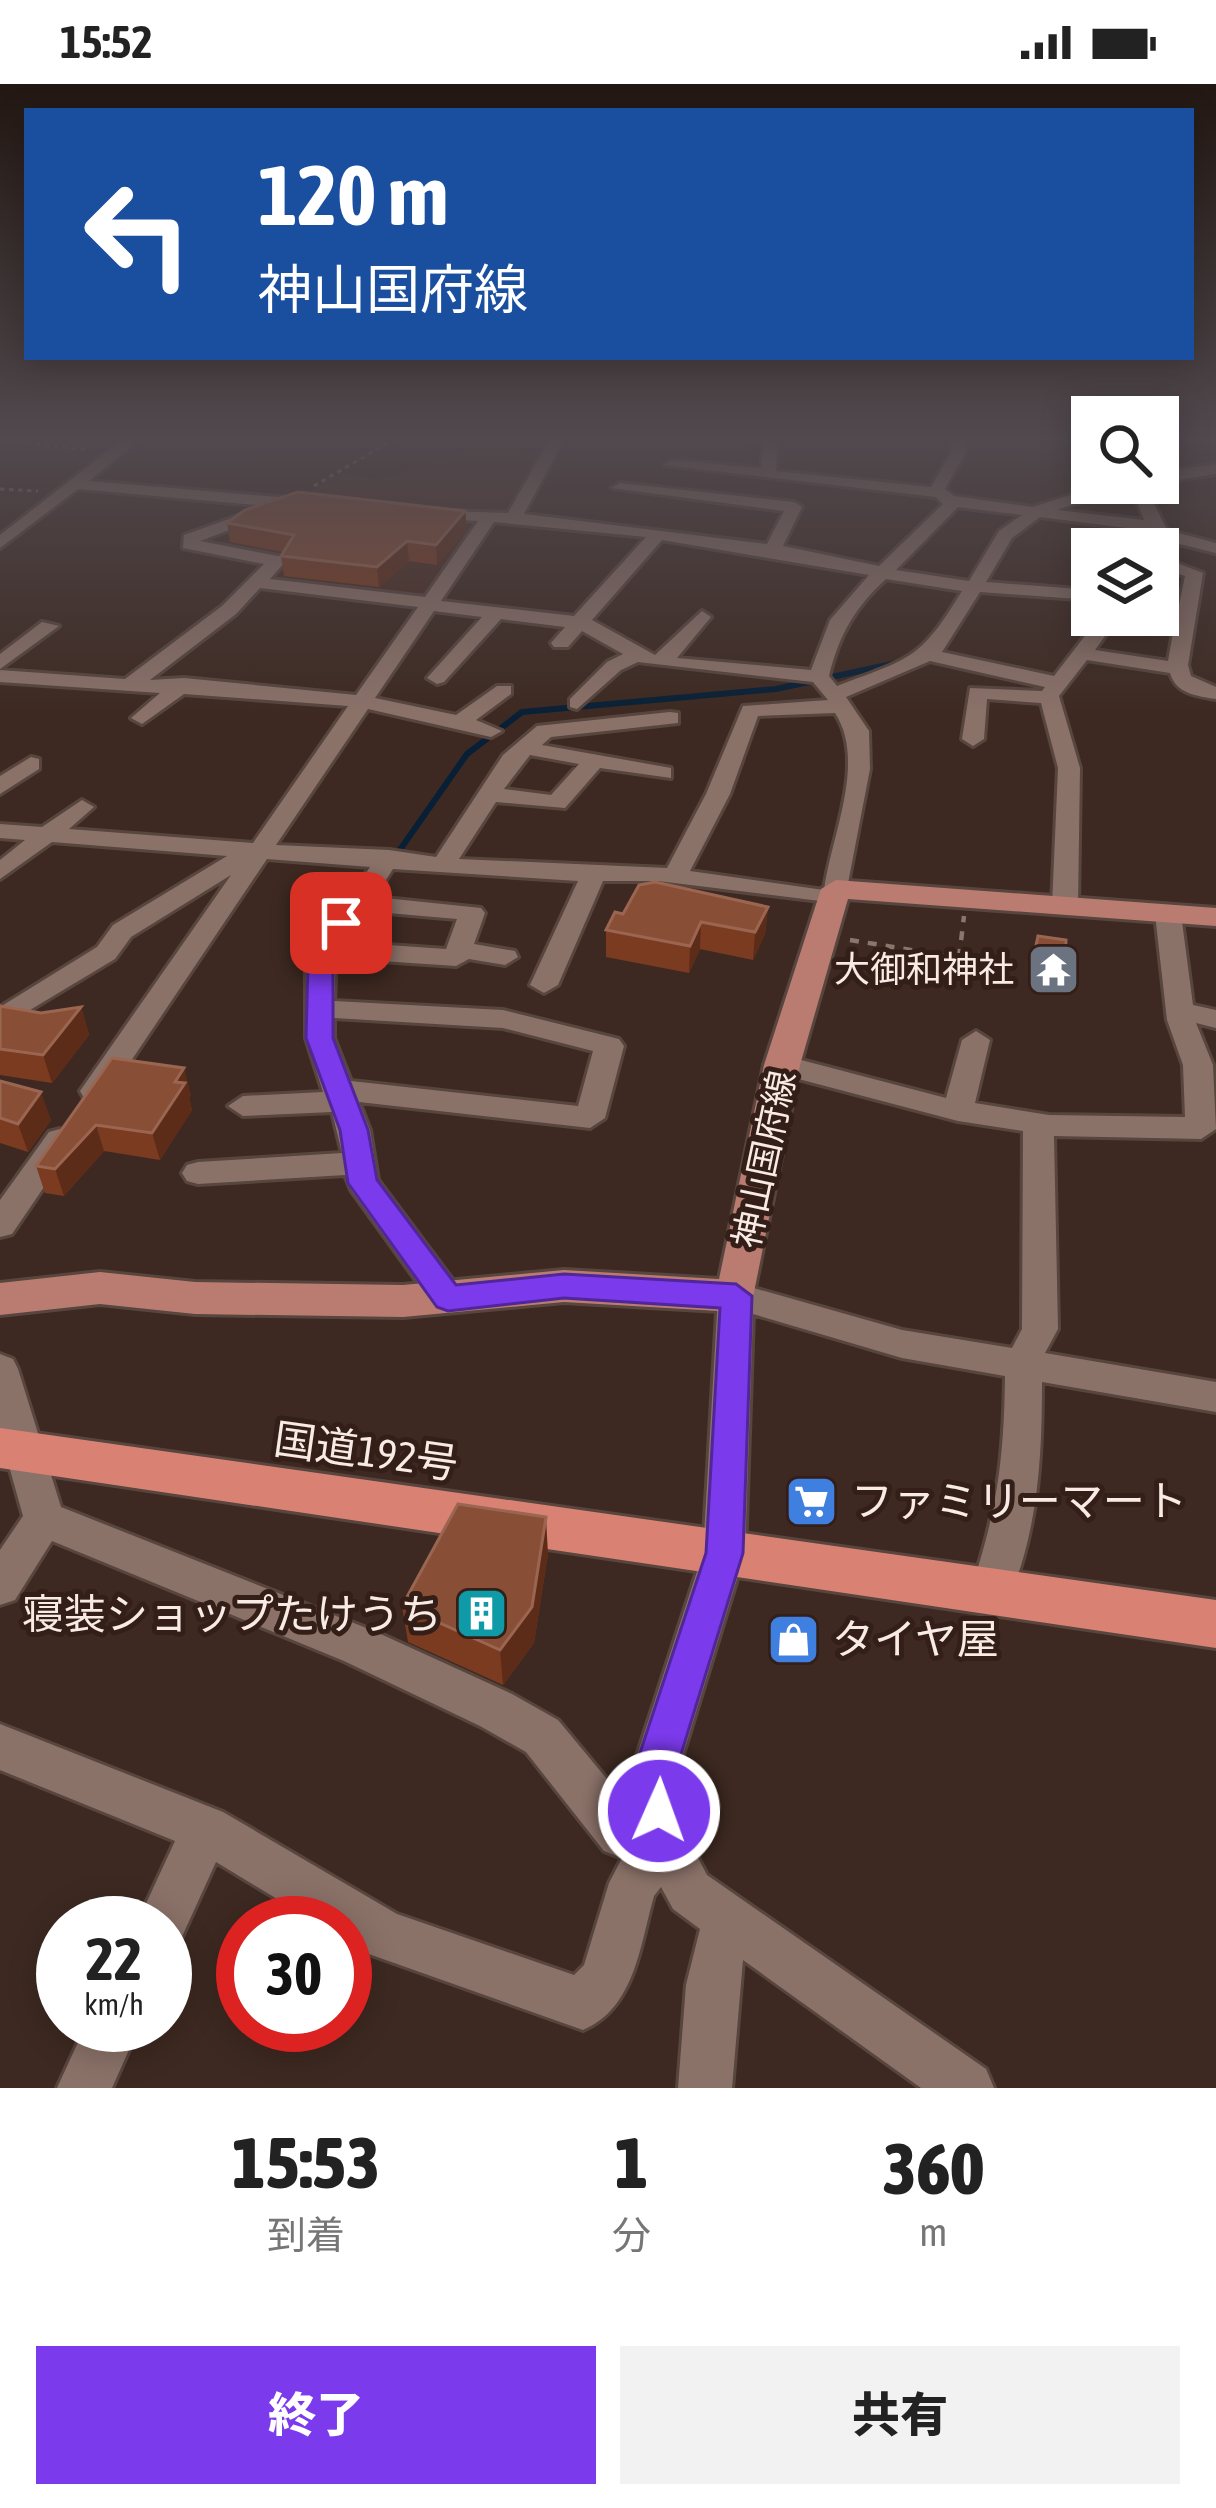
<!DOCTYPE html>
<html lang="ja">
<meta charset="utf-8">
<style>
:root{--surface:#fff;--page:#f2f2f2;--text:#222;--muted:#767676;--accent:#7c3aed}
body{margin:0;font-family:"Asap Condensed","Noto Sans JP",sans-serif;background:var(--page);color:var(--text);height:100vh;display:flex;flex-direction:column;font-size:45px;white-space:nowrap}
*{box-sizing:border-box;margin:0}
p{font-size:39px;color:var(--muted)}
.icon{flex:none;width:66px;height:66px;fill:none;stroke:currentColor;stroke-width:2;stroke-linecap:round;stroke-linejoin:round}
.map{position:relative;height:2004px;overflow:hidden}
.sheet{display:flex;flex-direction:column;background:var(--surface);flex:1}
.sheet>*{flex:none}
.hud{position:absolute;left:24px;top:24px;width:1170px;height:252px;border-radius:0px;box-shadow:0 6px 30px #0003;background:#1a4fa0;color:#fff;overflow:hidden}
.buttons{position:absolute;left:1071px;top:312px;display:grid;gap:24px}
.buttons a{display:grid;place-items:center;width:108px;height:108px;border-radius:0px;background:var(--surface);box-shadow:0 6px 30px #0003;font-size:60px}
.speed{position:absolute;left:36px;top:1812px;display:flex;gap:24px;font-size:60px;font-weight:700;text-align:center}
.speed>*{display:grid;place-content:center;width:156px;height:156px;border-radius:50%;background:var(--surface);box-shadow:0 6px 30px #0003;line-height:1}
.speed small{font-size:30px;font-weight:400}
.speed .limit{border:18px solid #d22;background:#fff;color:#111}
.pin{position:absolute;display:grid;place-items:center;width:102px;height:102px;color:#fff;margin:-51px;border-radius:24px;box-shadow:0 6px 18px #0006}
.me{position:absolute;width:132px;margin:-66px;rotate:2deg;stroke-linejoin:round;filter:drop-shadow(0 0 9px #0008)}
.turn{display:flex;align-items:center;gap:42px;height:252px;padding:0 36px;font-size:54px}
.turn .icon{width:156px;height:156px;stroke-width:2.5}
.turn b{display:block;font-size:84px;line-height:102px}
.eta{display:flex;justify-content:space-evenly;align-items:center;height:204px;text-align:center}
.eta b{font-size:72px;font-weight:800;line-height:84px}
.primary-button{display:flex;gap:24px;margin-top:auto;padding:24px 36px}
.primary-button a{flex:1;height:138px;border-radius:0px;background:var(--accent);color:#fff;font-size:48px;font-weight:800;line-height:138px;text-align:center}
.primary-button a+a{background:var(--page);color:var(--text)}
.status{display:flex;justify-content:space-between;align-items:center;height:84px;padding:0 60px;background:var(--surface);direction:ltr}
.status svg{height:33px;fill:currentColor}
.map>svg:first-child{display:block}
.built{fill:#492d23}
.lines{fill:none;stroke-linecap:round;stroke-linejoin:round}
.stream-far1{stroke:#082036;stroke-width:6}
.stream{stroke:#082036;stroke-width:8}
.minor-casing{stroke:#57453e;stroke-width:6}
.major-casing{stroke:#57453e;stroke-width:6}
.highway-casing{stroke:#57453e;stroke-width:6}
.path-far1{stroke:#88766f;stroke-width:3;stroke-dasharray:4.5 4.5;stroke-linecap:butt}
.path{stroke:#88766f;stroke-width:4.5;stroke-dasharray:9 9;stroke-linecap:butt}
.minor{fill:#8b7269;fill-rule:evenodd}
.major{fill:#ba7c70;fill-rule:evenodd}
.highway{fill:#d98274;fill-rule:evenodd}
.wall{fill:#7b3b21}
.shaded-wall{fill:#5d2c18}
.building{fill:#894e36;stroke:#9a6651;stroke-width:3}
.route{fill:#7c3aed;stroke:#51269a;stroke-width:3}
.labels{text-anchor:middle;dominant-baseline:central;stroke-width:10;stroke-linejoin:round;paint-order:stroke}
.poi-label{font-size:36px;fill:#f8eae4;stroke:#331f17;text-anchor:end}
.street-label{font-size:36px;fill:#f8eae4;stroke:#331f17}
.near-street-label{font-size:42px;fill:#f8eae4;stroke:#331f17}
.near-poi-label{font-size:42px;fill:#f8eae4;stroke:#331f17;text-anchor:start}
</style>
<div class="status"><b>15:52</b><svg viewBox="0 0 49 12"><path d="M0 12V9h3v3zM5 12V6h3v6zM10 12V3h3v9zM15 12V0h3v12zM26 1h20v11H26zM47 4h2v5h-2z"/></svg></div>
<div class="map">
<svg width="1216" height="2004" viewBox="0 0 1216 2004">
<rect width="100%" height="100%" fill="#3d2921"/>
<!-- built -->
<path class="built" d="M 502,362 L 542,372 L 509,433 L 299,415 L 340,388 L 379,396 L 473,365 Z
M 476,434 L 481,439 L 425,516 L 264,495 L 283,478 L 196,459 L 236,438 Z"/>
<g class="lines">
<!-- stream-far1 -->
<path class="stream-far1" d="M 397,770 L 467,670 L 522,628 L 776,605 L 901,578"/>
<!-- stream -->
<path class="stream" d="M 317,867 L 344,824"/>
<defs>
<path id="minor" d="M 126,353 L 142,353 L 89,397 L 313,416 L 321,421 L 313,426 L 78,405 L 0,464 L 0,451 Z
M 551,353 L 565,353 L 524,430 L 767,460 L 784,427 L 612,404 L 620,399 L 794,418 L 802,423 L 783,462 L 879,482 L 943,420 L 936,413 L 664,381 L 672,376 L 761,384 L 763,359 L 741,353 L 777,353 L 776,387 L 931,403 L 951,369 L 952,353 L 966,353 L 965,369 L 945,405 L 954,412 L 1033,423 L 1108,399 L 1132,399 L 1057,426 L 1144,436 L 1134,410 L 1158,399 L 1158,389 L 1216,380 L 1216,390 L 1177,396 L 1150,412 L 1167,446 L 1216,459 L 1216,469 L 1155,454 L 1151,447 L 1040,433 L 1012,454 L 986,498 L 1092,506 L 1092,516 L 980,508 L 942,568 L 1054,592 L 1101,531 L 1120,531 L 1095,566 L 1168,577 L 1175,537 L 1152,531 L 1158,531 L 1158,521 L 1178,526 L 1185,492 L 1158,483 L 1158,475 L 1164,474 L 1203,489 L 1188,581 L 1191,592 L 1216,603 L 1216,615 C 1197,612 1176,610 1170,589 L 1087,576 L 1059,612 L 1080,684 L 1078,822 L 1065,830 L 1052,822 L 1058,684 L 1041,619 L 987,615 L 984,655 L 973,662 L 962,655 L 970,604 L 1042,607 L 1045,603 L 930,577 L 846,613 L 869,647 L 870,685 L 844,820 L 658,797 L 603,797 L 558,901 L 544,909 L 530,901 L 578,797 L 393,785 L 375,813 L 481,824 L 485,829 L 474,860 L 515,867 L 518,873 L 505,881 L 469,875 L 456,882 L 336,874 L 334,917 L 503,926 L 619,955 L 624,962 L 605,1034 L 590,1044 L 359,1018 L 370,1046 L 378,1096 L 466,1214 L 460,1224 L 448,1227 L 436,1224 L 351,1106 L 345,1091 L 198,1100 L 187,1097 L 182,1089 L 187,1081 L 198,1078 L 342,1069 L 332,1028 L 243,1032 L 228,1022 L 243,1012 L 323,1008 L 306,954 L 306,881 L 370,783 L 267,775 L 106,1014 L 84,1014 L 80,1007 L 231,791 L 131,853 L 115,875 L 0,944 L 0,923 L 97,863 L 113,841 L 227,772 L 52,758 L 0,795 L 0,776 L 25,756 L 0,754 L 0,740 L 42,743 L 82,716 L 94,723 L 69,745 L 253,759 L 348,622 L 184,610 L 142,640 L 131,634 L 160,609 L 0,598 L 0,586 L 125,595 L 222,522 L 264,480 L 183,464 L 184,451 L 263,423 L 271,428 L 269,431 L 200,457 L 283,473 L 286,477 L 270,495 L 425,513 L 478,437 L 426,434 L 420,432 L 420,426 L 508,429 ZM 958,423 L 1022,431 L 999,447 L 969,497 L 896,486 ZM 494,438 L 646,453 L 574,532 L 441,517 ZM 662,456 L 869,491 L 830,536 L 811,586 L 677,574 L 711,533 L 702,527 L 655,571 L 592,536 ZM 886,495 L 962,507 C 920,576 911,574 837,602 L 829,592 C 839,551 855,523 886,495 ZM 260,504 L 418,523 L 356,611 L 184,594 L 150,596 L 236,530 ZM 434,527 L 482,533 L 427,594 L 437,600 L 444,598 L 501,535 L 565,543 L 551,559 L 554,563 L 568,563 L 582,547 L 623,570 L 607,578 L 570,615 L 570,623 L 577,625 L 621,586 L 638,578 L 813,598 L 828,616 L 743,622 L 706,710 L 667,784 L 459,775 L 496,718 L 565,724 L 600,684 L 671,694 L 671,684 L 542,661 L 551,653 L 678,639 L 678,629 L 670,628 L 537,642 L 503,671 L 436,773 L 389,766 L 276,761 L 368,625 L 491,653 L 502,647 L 476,636 L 511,610 L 511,602 L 497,602 L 456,631 L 375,614 ZM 835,629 C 867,678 831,752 824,806 L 690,787 L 730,710 L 758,632 ZM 530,671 L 579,680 L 551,711 L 504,705 ZM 365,827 L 457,835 L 446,865 L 344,858 ZM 334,934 L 503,944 L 593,967 L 578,1022 L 351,997 L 334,954 Z
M 1179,353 L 1216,353 L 1216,360 Z
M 42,538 L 59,542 L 0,585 L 0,570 Z
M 31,673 L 39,675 L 39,685 L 0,710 L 0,692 Z
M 1168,822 L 1181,830 L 1193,921 L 1216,926 L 1216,944 L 1196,939 L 1213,981 L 1216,1045 L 1201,1055 L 1054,1052 L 1058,1245 L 1045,1269 L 1216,1298 L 1216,1328 L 1042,1298 C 1042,1376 1038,1449 1006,1522 L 991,1527 L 976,1522 L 970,1508 C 997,1428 1004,1376 1005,1292 L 902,1274 L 753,1230 L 745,1469 L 676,1693 L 688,1755 L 707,1791 L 986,1985 L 994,2004 L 921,2004 L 743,1876 L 732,2004 L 678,2004 L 686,1901 L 700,1845 L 673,1825 L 661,1803 L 654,1812 C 640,1861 635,1924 583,1946 L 366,1869 L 345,1856 L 345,1839 L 317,1839 L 216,1778 L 180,1857 L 165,1863 L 165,1839 L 137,1839 L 175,1757 L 0,1686 L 0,1640 L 223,1728 L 397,1830 L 574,1891 L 584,1881 L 609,1799 L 622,1774 L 604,1767 L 526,1668 L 480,1642 L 344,1577 L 52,1457 L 15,1516 L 0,1521 L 0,1466 L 23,1432 L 0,1350 L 0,1270 L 13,1275 L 18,1285 L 61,1423 L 374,1547 L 512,1610 L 558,1636 L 636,1730 L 630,1693 L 703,1469 L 718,1212 L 724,1203 L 736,1199 L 902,1246 L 1012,1264 L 1022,1245 L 1023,1047 L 958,1037 L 772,988 L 767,981 L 782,971 L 946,1014 L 962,956 L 976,947 L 990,956 L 975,1019 L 1049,1031 L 1185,1033 L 1183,981 L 1167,936 L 1155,830 Z
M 60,1045 L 76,1056 L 12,1150 L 0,1153 L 0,1116 L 49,1048 Z
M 86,1941 L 140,1941 L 112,2004 L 57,2004 Z"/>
<path id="major" d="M 836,796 L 1216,824 L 1216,842 L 848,815 L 800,981 L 751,1223 L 736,1228 L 564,1218 L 403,1233 L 195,1230 L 100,1220 L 0,1231 L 0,1199 L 100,1188 L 195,1198 L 403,1201 L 564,1186 L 719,1195 L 764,981 L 821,805 Z"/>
<path id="highway" d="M 0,1344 L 1216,1516 L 1216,1564 L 0,1384 Z"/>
</defs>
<!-- minor casing -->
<use href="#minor" class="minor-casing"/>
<!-- major casing -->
<use href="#major" class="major-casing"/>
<!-- highway casing -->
<use href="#highway" class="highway-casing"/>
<!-- path-far1 -->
<path class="path-far1" d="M 0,356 L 90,366
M 314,402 L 398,353
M 0,405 L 38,407"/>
<!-- path -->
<path class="path" d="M 850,856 L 1010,882
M 959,874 L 964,832
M 977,894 L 978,877"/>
<!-- minor -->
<use href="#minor" class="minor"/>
<!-- major -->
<use href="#major" class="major"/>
<!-- highway -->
<use href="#highway" class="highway"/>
</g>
<!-- wall -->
<path class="wall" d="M 465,427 L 467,446 L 437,481 L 409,477 L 379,503 L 284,492 L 281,472 L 283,468 L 230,458 L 227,439 Z
M 768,823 L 765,850 L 753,876 L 700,865 L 689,889 L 606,873 L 606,846 L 623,830 Z
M 1038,852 L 1065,883 L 1061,901 L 1033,896 L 1030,890 Z
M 0,922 L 41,929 L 81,923 L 89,951 L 52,999 L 0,991 Z
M 112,974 L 191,1011 L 189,1014 L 192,1026 L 160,1076 L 104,1067 L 64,1112 L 45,1109 L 36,1082 Z
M 0,997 L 51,1036 L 28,1068 L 0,1059 Z
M 548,1470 L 534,1559 L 503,1601 L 408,1558 L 402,1522 Z"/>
<!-- shaded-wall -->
<path class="shaded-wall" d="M 465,427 L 467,446 L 437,481 L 436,461 Z
M 407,457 L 409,477 L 379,503 L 377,483 Z
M 768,823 L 765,850 L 753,876 L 755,848 Z
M 701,838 L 700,865 L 689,889 L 690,862 Z
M 81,923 L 89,951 L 52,999 L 43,971 Z
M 184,984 L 191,1011 L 189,1014 L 192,1026 L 160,1076 L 152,1049 L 175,998 Z
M 41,1008 L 51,1036 L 28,1068 L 18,1040 Z
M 96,1041 L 104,1067 L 64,1112 L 55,1085 Z
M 546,1433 L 548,1470 L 534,1559 L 503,1601 L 500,1566 Z"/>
<!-- building -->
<path class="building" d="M 298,408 L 465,427 L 436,461 L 407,457 L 377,483 L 281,472 L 294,451 L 227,439 L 245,426 Z
M 655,798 L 768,823 L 755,848 L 701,838 L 690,862 L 606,846 L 615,828 L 623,830 L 639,801 Z
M 1038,852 L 1066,856 L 1065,883 L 1037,878 L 1034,871 Z
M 0,922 L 41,929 L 81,923 L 43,971 L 0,965 Z
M 112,974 L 184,984 L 175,998 L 185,999 L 152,1049 L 96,1041 L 55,1085 L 36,1082 Z
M 0,997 L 41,1008 L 18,1040 L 0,1034 Z
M 458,1420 L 546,1433 L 532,1523 L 500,1566 L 402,1522 Z"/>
<!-- sky -->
<linearGradient id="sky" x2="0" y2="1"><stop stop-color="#221712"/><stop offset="0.56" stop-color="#51494e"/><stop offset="1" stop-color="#51494e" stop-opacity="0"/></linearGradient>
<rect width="1216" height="633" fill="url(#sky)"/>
<!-- route -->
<path class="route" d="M 333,834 L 353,839 L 333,881 L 333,954 L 368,1046 L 377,1096 L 456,1201 L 564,1190 L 736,1200 L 752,1212 L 743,1469 L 674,1693 L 681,1727 L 674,1743 L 659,1749 L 644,1743 L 632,1693 L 706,1469 L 720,1224 L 564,1214 L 448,1227 L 437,1223 L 348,1099 L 340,1046 L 306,954 L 308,881 Z"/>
<!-- icons -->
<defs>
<symbol id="temple-square" viewBox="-11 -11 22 22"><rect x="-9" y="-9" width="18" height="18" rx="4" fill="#6b7280" stroke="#331f17"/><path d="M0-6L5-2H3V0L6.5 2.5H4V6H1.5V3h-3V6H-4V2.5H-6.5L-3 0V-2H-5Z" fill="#fff"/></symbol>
<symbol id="supermarket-square" viewBox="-11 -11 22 22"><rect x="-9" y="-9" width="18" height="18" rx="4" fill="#3f7fe0" stroke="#331f17"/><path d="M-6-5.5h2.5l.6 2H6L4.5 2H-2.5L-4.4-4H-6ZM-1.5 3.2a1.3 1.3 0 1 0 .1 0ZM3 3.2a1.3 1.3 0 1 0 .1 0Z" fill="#fff"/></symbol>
<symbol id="building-square" viewBox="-11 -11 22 22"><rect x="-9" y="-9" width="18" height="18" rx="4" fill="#0f9aa8" stroke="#331f17"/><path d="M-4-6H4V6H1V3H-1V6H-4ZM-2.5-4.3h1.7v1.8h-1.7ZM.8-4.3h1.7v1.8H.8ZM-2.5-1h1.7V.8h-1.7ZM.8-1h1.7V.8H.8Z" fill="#fff"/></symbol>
<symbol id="shop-square" viewBox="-11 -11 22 22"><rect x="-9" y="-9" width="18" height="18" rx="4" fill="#3f7fe0" stroke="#331f17"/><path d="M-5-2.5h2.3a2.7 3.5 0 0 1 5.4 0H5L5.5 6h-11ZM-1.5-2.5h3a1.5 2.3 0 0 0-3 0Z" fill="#fff"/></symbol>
</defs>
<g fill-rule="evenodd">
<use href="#temple-square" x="1024" y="856" width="59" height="59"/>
<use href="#supermarket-square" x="782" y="1388" width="59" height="59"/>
<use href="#building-square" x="452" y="1500" width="59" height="59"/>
<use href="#shop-square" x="764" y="1526" width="59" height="59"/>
</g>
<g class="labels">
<!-- poi labels -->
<g class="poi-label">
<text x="1014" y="885">大御和神社</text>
</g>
<!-- street labels -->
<g class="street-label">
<text transform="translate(764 1075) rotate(-78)">神山国府線</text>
</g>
<!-- near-street labels -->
<g class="near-street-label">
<text transform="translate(366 1367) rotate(8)">国道192号</text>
</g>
<!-- near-poi labels -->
<g class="near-poi-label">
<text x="851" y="1417">ファミリーマート</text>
<text x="442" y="1530" text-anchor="end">寝装ショップたけうち</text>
<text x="832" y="1555">タイヤ屋</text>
</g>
</g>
</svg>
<div class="buttons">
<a><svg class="icon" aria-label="search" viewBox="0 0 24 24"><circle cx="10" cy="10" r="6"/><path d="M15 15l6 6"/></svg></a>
<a><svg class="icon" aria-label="layers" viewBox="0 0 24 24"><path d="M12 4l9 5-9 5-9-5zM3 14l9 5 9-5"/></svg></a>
</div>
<div class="speed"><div>22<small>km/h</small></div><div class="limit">30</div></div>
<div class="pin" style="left:341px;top:839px;background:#d93025"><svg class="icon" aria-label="arrive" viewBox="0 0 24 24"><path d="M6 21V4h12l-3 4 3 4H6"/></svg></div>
<svg class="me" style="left:659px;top:1727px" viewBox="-20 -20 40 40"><circle r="17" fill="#7c3aed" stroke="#fff" stroke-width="3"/><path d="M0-11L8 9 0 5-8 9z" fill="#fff"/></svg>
<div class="hud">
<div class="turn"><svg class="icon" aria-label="left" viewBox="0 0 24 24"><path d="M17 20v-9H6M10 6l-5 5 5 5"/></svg><div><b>120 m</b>神山国府線</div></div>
</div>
</div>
<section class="sheet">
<div class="eta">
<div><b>15:53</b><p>到着</p></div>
<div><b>1</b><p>分</p></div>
<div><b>360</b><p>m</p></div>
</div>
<div class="primary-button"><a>終了</a><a>共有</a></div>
</section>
